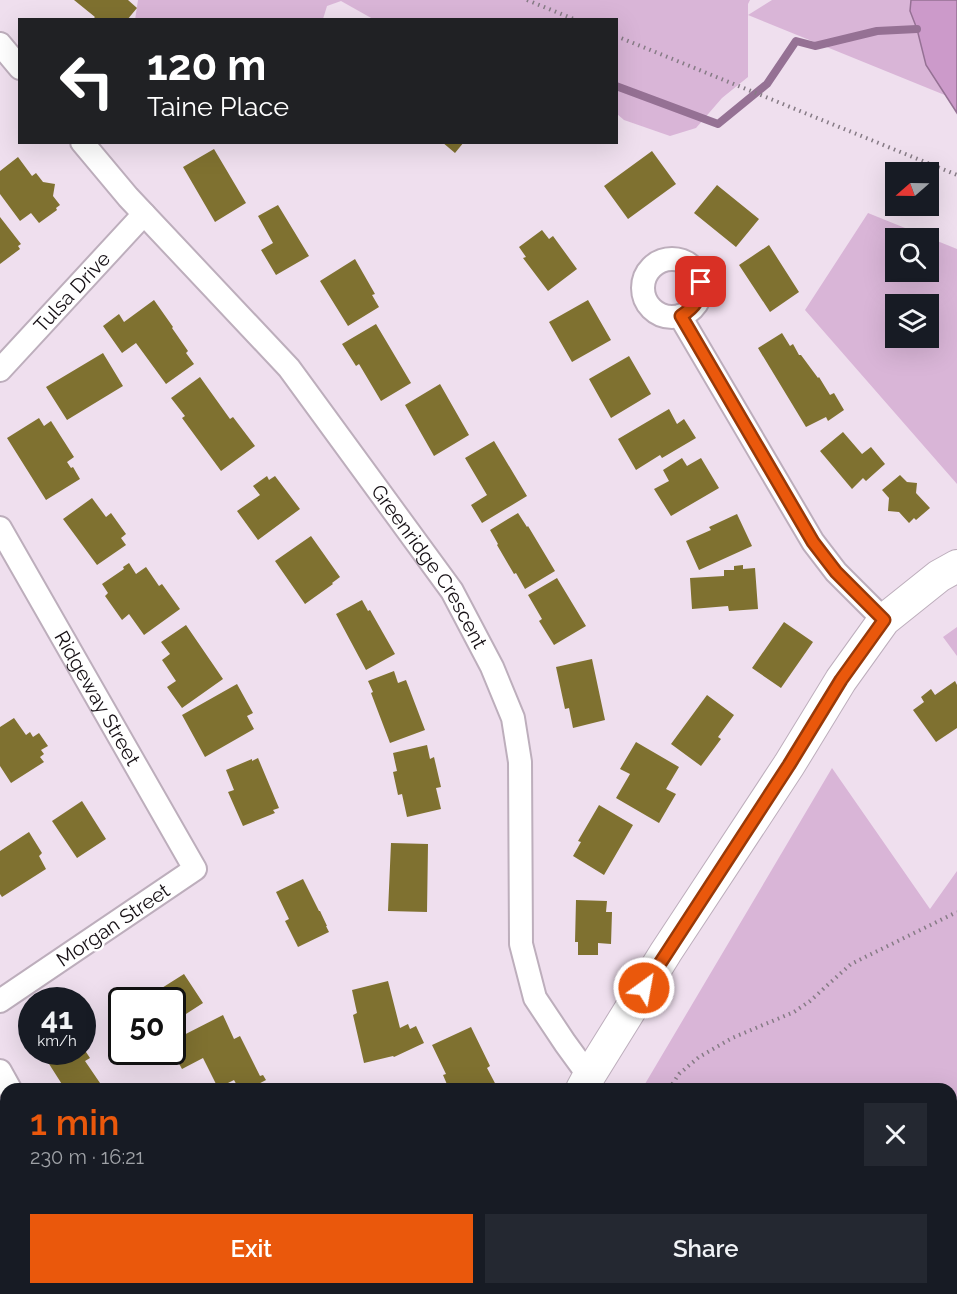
<!DOCTYPE html>
<meta charset="utf-8">
<style>
:root{--surface:#171b24;--page:#242831;--text:#f1f3f6;--muted:#9ea1a6;--accent:#ea580c}
body{margin:0;font-family:Raleway,sans-serif;background:var(--page);color:var(--text);height:100vh;display:flex;flex-direction:column;font-size:22px;white-space:nowrap}
*{box-sizing:border-box;margin:0}
p{font-size:20px;color:var(--muted)}
.icon{flex:none;width:33px;height:33px;fill:none;stroke:currentColor;stroke-width:2;stroke-linecap:round;stroke-linejoin:round}
.map{position:relative;flex:1;overflow:hidden}
.drawer{position:absolute;left:0px;top:1083px;width:957px;height:212px;display:flex;flex-direction:column;background:var(--surface);border-radius:18px 18px 0 0;box-shadow:0 6px 24px #0002}
.drawer>*{flex:none}
.guide{position:absolute;left:18px;top:18px;width:600px;height:126px;border-radius:0px;box-shadow:0 6px 24px #0002;background:#202124;color:#fff;overflow:hidden}
.needle{width:39px;rotate:250deg}
.fabs{position:absolute;left:885px;top:162px;display:grid;gap:12px}
.fabs a{display:grid;place-items:center;width:54px;height:54px;border-radius:0px;background:var(--surface);box-shadow:0 6px 24px #0002;font-size:30px}
.speed{position:absolute;left:18px;top:987px;display:flex;gap:12px;font-size:30px;font-weight:700;text-align:center}
.speed>*{display:grid;place-content:center;width:78px;height:78px;border-radius:50%;background:var(--surface);box-shadow:0 6px 24px #0002;line-height:1}
.speed small{font-size:15px;font-weight:400}
.speed .limit{border:3px solid #111;border-radius:9px;background:#fff;color:#111}
.pin{position:absolute;display:grid;place-items:center;width:51px;height:51px;color:#fff;margin:-26px;border-radius:12px;box-shadow:0 3px 9px #0006}
.me{position:absolute;width:66px;margin:-33px;rotate:32deg;stroke-linejoin:round;filter:drop-shadow(0 0 4px #0008)}
.turn{display:flex;align-items:center;gap:21px;height:126px;padding:0 30px;font-size:27px}
.turn .icon{width:78px;height:78px;stroke-width:2.5}
.turn b{display:block;font-size:42px;line-height:51px}
.round{display:grid;place-items:center;flex:none;width:63px;height:63px;border-radius:0px;background:var(--page)}
.summary{display:flex;align-items:center;justify-content:space-between;height:102px;padding:0 30px}
h1{font-size:36px;font-weight:600;line-height:45px;color:var(--accent)}
.cta{display:flex;gap:12px;margin-top:auto;padding:12px 30px}
.cta a{flex:1;height:69px;border-radius:0px;background:var(--accent);color:#fff;font-size:24px;font-weight:600;line-height:69px;text-align:center}
.cta a+a{background:var(--page);color:var(--text)}
.map>svg:first-child{display:block}
.green{fill:#d9b5d7;fill-rule:evenodd}
.water{fill:#cc9aca;stroke:#957194;stroke-width:1.5}
.lines{fill:none;stroke-linecap:round;stroke-linejoin:round}
.stream{stroke:#957194;stroke-width:8}
.building{fill:#7f7130}
.minor-casing{stroke:#bdaebc;stroke-width:26}
.secondary-casing{stroke:#bdaebc;stroke-width:34}
.path{stroke:#867b85;stroke-width:4;stroke-dasharray:1.5 4.5;stroke-linecap:butt}
.minor{stroke:#fff;stroke-width:22}
.secondary{stroke:#fff;stroke-width:32}
.route-casing{stroke:#983908;stroke-width:15}
.route{stroke:#ea580c;stroke-width:10}
.labels{text-anchor:middle;dominant-baseline:central;stroke-width:5;stroke-linejoin:round;paint-order:stroke}
.street-label{font-size:20px;fill:#161015;stroke:#fff}
</style>
<div class="map">
<svg width="957" height="1294" viewBox="0 0 957 1294">
<rect width="100%" height="100%" fill="#efdfee"/>
<!-- green -->
<path class="green" d="M 138,0 L 750,0 L 748,4 L 748,15 L 772,0 L 957,0 L 957,100 L 748,15 L 748,77 L 722,98 L 696,128 L 670,136 L 624,120 L 617,114 L 616,20 L 373,19 L 341,1 L 327,6 L 323,19 L 135,20 Z
M 868,213 L 957,249 L 957,484 L 805,310 ZM 896,238 L 928,238 L 928,272 L 896,272 ZM 896,304 L 928,304 L 928,338 L 896,338 Z
M 957,627 L 957,656 L 943,637 Z
M 832,768 L 930,909 L 957,871 L 957,1294 L 520,1294 L 524,1288 L 951,1288 L 951,1089 L 642,1089 Z"/>
<!-- water -->
<path class="water" d="M 911,0 L 957,0 L 957,113 L 926,65 L 917,29 L 910,11 Z"/>
<g class="lines">
<!-- stream -->
<path class="stream" d="M 616,86 L 718,124 L 767,84 L 796,41 L 815,46 L 877,31 L 917,29"/>
</g>
<!-- building -->
<path class="building" d="M 74,0 L 128,0 L 137,8 L 127,20 L 92,20 L 95,17 Z
M 442,142 L 464,142 L 455,153 Z
M 214,149 L 246,203 L 215,222 L 183,167 Z
M 652,151 L 676,184 L 628,219 L 604,186 Z
M 18,157 L 32,176 L 36,173 L 43,182 L 55,184 L 53,196 L 60,205 L 56,208 L 57,210 L 39,223 L 31,213 L 20,221 L 0,194 L 0,171 Z
M 717,185 L 759,219 L 736,247 L 694,213 Z
M 278,205 L 309,256 L 276,275 L 261,250 L 273,243 L 258,216 Z
M 0,217 L 21,244 L 18,246 L 20,249 L 0,264 Z
M 542,230 L 549,239 L 553,236 L 577,269 L 548,291 L 523,258 L 526,257 L 519,247 Z
M 769,245 L 799,292 L 770,312 L 739,265 Z
M 355,259 L 375,294 L 372,295 L 379,307 L 348,326 L 320,281 Z
M 154,300 L 173,327 L 172,328 L 188,351 L 186,353 L 194,364 L 166,384 L 136,343 L 122,353 L 103,326 L 119,314 L 124,322 Z
M 588,300 L 611,340 L 572,362 L 549,322 Z
M 376,324 L 411,383 L 381,401 L 359,364 L 356,366 L 342,344 Z
M 782,333 L 790,346 L 793,344 L 799,355 L 801,355 L 818,378 L 819,377 L 830,395 L 834,393 L 844,410 L 828,421 L 826,417 L 806,427 L 758,348 Z
M 103,353 L 123,386 L 67,420 L 46,387 Z
M 629,356 L 651,394 L 611,418 L 589,379 Z
M 200,377 L 230,419 L 233,417 L 255,446 L 221,471 L 182,418 L 185,416 L 171,398 Z
M 440,384 L 469,435 L 434,456 L 405,405 Z
M 669,409 L 677,424 L 684,419 L 696,438 L 662,458 L 660,455 L 636,470 L 618,439 Z
M 39,418 L 44,426 L 51,421 L 74,457 L 67,462 L 71,468 L 73,467 L 80,479 L 46,500 L 7,438 Z
M 843,432 L 862,454 L 871,447 L 885,464 L 866,481 L 863,478 L 852,489 L 820,451 Z
M 494,441 L 527,496 L 482,523 L 471,505 L 487,495 L 465,458 Z
M 682,458 L 687,466 L 701,458 L 719,488 L 671,516 L 654,489 L 669,481 L 663,470 Z
M 900,475 L 907,482 L 917,483 L 916,493 L 930,508 L 916,520 L 914,518 L 909,523 L 899,512 L 888,511 L 889,498 L 882,490 Z
M 267,476 L 269,480 L 275,476 L 300,509 L 258,540 L 237,511 L 260,495 L 253,486 Z
M 92,498 L 106,517 L 111,513 L 126,534 L 121,538 L 126,545 L 97,565 L 63,519 Z
M 518,513 L 527,527 L 528,526 L 555,571 L 525,589 L 516,573 L 514,574 L 497,545 L 498,544 L 490,530 Z
M 737,514 L 752,546 L 699,570 L 686,541 L 711,530 L 709,527 Z
M 311,536 L 340,577 L 332,583 L 333,584 L 305,604 L 275,561 Z
M 129,563 L 136,574 L 146,567 L 159,586 L 162,584 L 180,609 L 144,635 L 129,614 L 122,620 L 105,596 L 108,593 L 102,584 L 124,569 L 123,567 Z
M 743,565 L 743,569 L 755,568 L 758,609 L 729,611 L 728,606 L 692,609 L 690,578 L 724,576 L 724,570 L 734,570 L 734,566 Z
M 557,578 L 586,626 L 554,645 L 539,621 L 542,619 L 528,595 Z
M 362,600 L 368,611 L 370,610 L 395,654 L 366,670 L 336,614 Z
M 784,622 L 813,642 L 781,688 L 752,668 Z
M 186,625 L 223,679 L 182,708 L 167,687 L 176,681 L 162,660 L 170,654 L 161,642 Z
M 592,659 L 605,720 L 573,728 L 569,708 L 565,709 L 556,667 Z
M 394,671 L 398,683 L 406,680 L 425,730 L 390,743 L 371,693 L 373,692 L 368,681 Z
M 955,681 L 957,685 L 957,728 L 936,742 L 913,710 L 924,702 L 921,697 L 931,689 L 935,695 Z
M 237,684 L 253,713 L 247,716 L 254,729 L 205,757 L 182,715 Z
M 707,695 L 734,715 L 718,737 L 721,739 L 701,766 L 671,744 Z
M 14,718 L 26,735 L 30,732 L 33,737 L 39,733 L 48,746 L 41,750 L 44,754 L 40,757 L 44,762 L 11,783 L 0,766 L 0,727 Z
M 636,742 L 679,767 L 666,789 L 676,794 L 659,823 L 616,798 L 630,774 L 620,769 Z
M 427,745 L 430,759 L 434,757 L 441,787 L 436,788 L 441,809 L 407,817 L 402,794 L 398,795 L 393,772 L 397,771 L 393,753 Z
M 258,758 L 279,808 L 273,810 L 275,813 L 243,826 L 228,792 L 234,790 L 226,770 L 252,759 L 252,761 Z
M 82,801 L 106,839 L 77,858 L 52,821 Z
M 599,805 L 633,825 L 604,875 L 573,856 L 581,842 L 578,841 Z
M 29,832 L 42,853 L 39,856 L 46,869 L 2,897 L 0,894 L 0,851 Z
M 391,843 L 428,844 L 427,912 L 388,911 Z
M 303,879 L 319,911 L 320,911 L 327,926 L 326,926 L 329,932 L 298,947 L 285,921 L 289,919 L 276,892 Z
M 576,900 L 607,901 L 606,912 L 612,912 L 611,944 L 598,943 L 598,955 L 578,955 L 578,942 L 575,942 Z
M 184,974 L 203,1003 L 172,1023 L 172,1000 L 148,1000 L 146,998 Z
M 388,981 L 400,1028 L 408,1024 L 410,1029 L 416,1026 L 424,1043 L 394,1057 L 393,1056 L 364,1063 L 353,1015 L 357,1013 L 352,990 Z
M 223,1015 L 234,1039 L 240,1036 L 260,1076 L 263,1075 L 266,1080 L 249,1089 L 239,1089 L 234,1080 L 218,1088 L 203,1058 L 182,1069 L 172,1051 L 172,1041 Z
M 471,1027 L 490,1066 L 487,1068 L 497,1087 L 494,1089 L 449,1089 L 443,1075 L 446,1074 L 432,1045 Z
M 82,1046 L 90,1058 L 85,1061 L 100,1083 L 91,1089 L 65,1089 L 44,1056 L 50,1052 L 82,1052 Z
M 0,1199 L 6,1209 L 6,1243 L 0,1247 Z
M 305,1288 L 366,1288 L 373,1294 L 344,1294 L 341,1292 L 340,1294 L 312,1294 Z"/>
<g class="lines">
<defs>
<g id="minor">
<path d="M 0,44 L 20,68"/>
<path id="s1" d="M 82,142 L 128,197 L 289,368 L 452,591 L 492,667 L 513,718 L 520,762 L 521,944 L 535,998 L 565,1043 L 589,1076"/>
<circle cx="672" cy="288" r="29"/>
<path d="M 680,316 L 813,542 L 836,572 L 884,620"/>
<path id="s2" d="M 0,370 L 144,214"/>
<path id="s3" d="M 0,528 L 195,869 L 0,1001"/>
<path d="M 0,1071 L 10,1089"/>
<path d="M 70,1294 L 74,1288"/>
</g>
<path id="secondary" d="M 582,1089 L 589,1076 L 666,952 L 789,765 L 841,680 L 884,620 L 939,576 L 957,566
M 474,1294 L 477,1288"/>
</defs>
<!-- minor casing -->
<use href="#minor" class="minor-casing"/>
<!-- secondary casing -->
<use href="#secondary" class="secondary-casing"/>
<!-- path -->
<path class="path" d="M 527,0 L 576,20
M 616,36 L 957,175
M 669,1089 L 679,1074 L 699,1057 L 732,1038 L 794,1012 L 810,1001 L 851,964 L 957,912
M 600,1294 L 600,1288"/>
<!-- minor -->
<use href="#minor" class="minor"/>
<!-- secondary -->
<use href="#secondary" class="secondary"/>
</g>
<g class="lines">
<defs>
<path id="route" d="M 644,988 L 789,765 L 841,680 L 884,620 L 836,572 L 813,542 L 681,316 C 696,306 699,301 701,282"/>
</defs>
<!-- route casing -->
<use href="#route" class="route-casing"/>
<!-- route -->
<use href="#route" class="route"/>
</g>
<g class="labels">
<!-- street labels -->
<g class="street-label">
<text stroke="none"><textPath href="#s2" startOffset="106">Tulsa Drive</textPath></text>
<text stroke="none"><textPath href="#s1" startOffset="550">Greenridge Crescent</textPath></text>
<text stroke="none"><textPath href="#s3" startOffset="196">Ridgeway Street</textPath></text>
<text transform="translate(113 925) rotate(-34)">Morgan Street</text>
</g>
</g>
</svg>
<div class="fabs">
<a><svg class="needle" viewBox="-14 -14 28 28"><path d="M0-13l5 13h-10z" fill="#e53935"/><path d="M0 13l5-13h-10z" fill="#9ea1a6"/></svg></a>
<a><svg class="icon" aria-label="search" viewBox="0 0 24 24"><circle cx="10" cy="10" r="6"/><path d="M15 15l6 6"/></svg></a>
<a><svg class="icon" aria-label="layers" viewBox="0 0 24 24"><path d="M12 4l9 5-9 5-9-5zM3 14l9 5 9-5"/></svg></a>
</div>
<div class="speed"><div>41<small>km/h</small></div><div class="limit">50</div></div>
<div class="pin" style="left:701px;top:282px;background:#d93025"><svg class="icon" aria-label="arrive" viewBox="0 0 24 24"><path d="M6 21V4h12l-3 4 3 4H6"/></svg></div>
<svg class="me" style="left:644px;top:988px" viewBox="-20 -20 40 40"><circle r="17" fill="#ea580c" stroke="#fff" stroke-width="3"/><path d="M0-11L8 9 0 5-8 9z" fill="#fff"/></svg>
<div class="guide">
<div class="turn"><svg class="icon" aria-label="left" viewBox="0 0 24 24"><path d="M17 20v-9H6M10 6l-5 5 5 5"/></svg><div><b>120 m</b>Taine Place</div></div>
</div>
<section class="drawer">
<div class="summary"><div><h1>1 min</h1><p>230 m · 16:21</p></div><a class="round"><svg class="icon" aria-label="close" viewBox="0 0 24 24"><path d="M6 6l12 12M18 6L6 18"/></svg></a></div>
<div class="cta"><a>Exit</a><a>Share</a></div>
</section>
</div>
